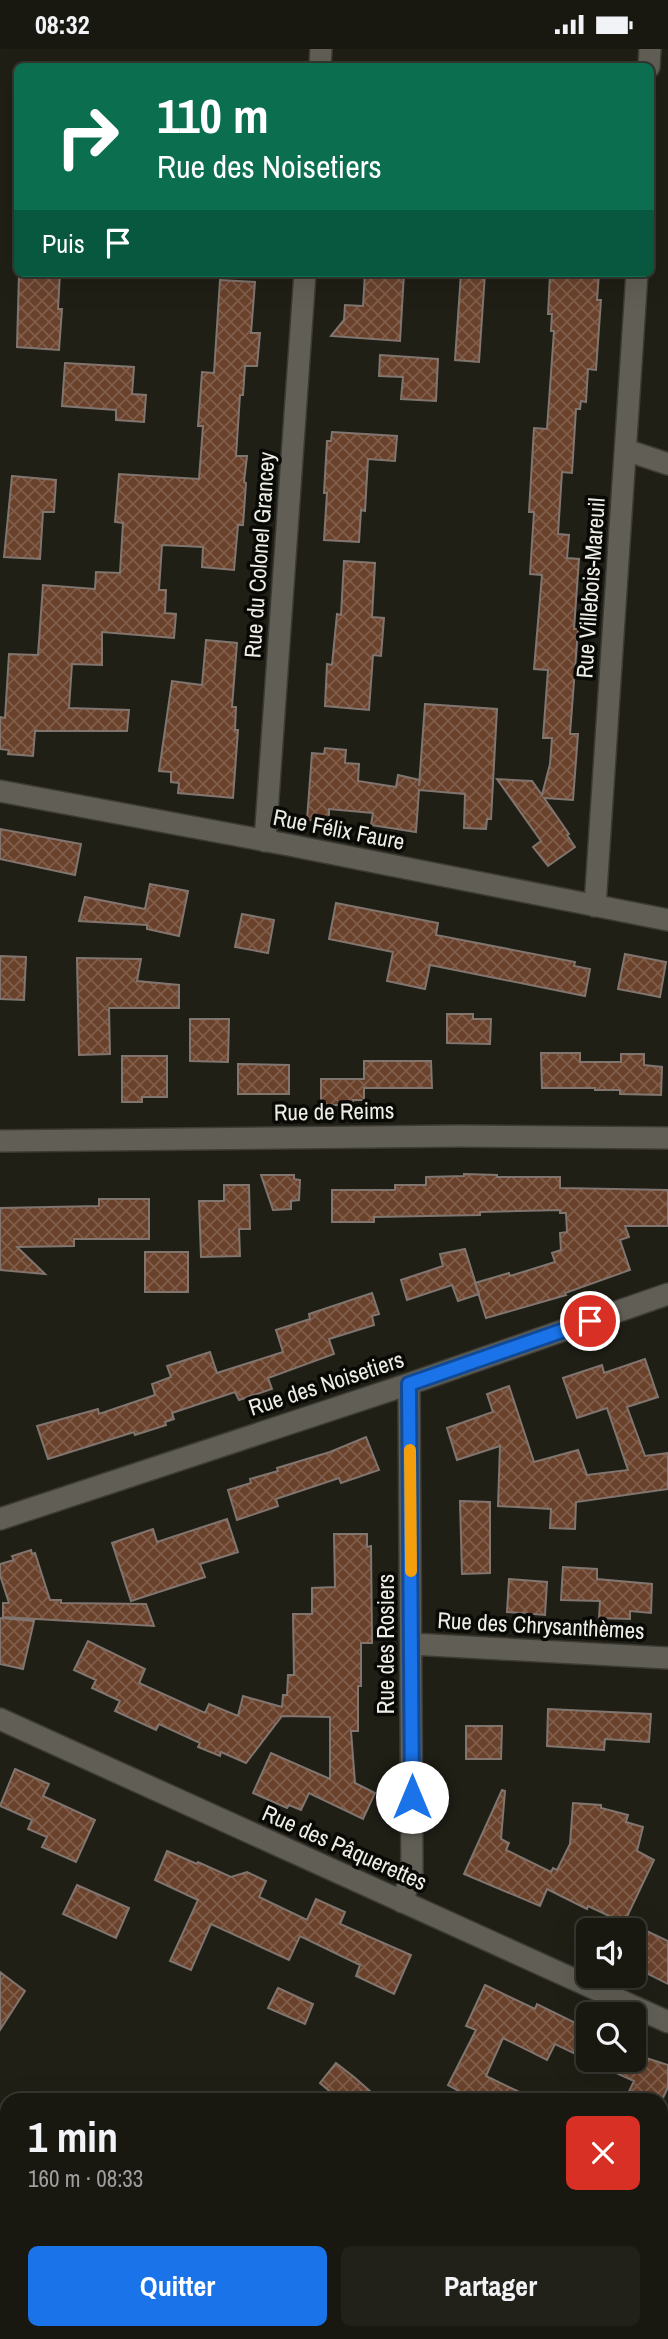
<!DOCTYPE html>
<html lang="fr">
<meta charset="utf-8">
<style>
:root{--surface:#181710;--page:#212019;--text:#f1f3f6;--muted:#9f9f9f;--line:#363630;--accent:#1a73e8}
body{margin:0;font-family:"Archivo Narrow",sans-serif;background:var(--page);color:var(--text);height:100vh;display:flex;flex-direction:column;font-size:26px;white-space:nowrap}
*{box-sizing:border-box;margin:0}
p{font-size:23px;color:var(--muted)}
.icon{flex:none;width:38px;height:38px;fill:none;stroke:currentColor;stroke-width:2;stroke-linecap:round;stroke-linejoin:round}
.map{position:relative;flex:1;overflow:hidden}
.sheet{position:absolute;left:0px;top:2044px;width:668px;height:247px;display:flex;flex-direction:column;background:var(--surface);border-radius:21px 21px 0 0;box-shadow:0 7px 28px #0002,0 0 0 2px var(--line)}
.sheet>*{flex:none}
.guide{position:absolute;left:14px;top:14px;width:640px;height:214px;border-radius:10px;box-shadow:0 7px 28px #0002,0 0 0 2px var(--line);background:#0b6e4f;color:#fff;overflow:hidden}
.controls{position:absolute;left:576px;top:1869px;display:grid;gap:14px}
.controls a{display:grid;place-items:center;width:70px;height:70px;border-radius:10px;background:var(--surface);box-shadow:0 7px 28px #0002,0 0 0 2px var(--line);font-size:35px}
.pin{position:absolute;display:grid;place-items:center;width:60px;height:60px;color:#fff;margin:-30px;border:4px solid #fff;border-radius:50%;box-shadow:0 2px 7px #0007}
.me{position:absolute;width:77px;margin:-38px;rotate:0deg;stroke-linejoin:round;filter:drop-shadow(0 0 5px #0008)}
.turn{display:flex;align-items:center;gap:24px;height:147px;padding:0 28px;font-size:32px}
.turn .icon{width:91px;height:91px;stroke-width:2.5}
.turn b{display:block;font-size:49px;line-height:60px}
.then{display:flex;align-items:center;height:66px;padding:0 28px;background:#0003;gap:14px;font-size:26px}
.round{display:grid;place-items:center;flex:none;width:74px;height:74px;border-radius:10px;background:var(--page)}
.summary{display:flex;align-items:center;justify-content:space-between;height:119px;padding:0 28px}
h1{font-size:42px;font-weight:700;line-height:52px}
.primary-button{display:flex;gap:14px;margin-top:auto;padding:14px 28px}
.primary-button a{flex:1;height:80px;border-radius:10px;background:var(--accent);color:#fff;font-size:28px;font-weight:700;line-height:80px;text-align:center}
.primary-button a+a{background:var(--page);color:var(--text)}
.status{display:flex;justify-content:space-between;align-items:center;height:49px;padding:0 35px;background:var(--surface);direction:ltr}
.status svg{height:19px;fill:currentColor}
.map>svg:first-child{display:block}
.building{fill:url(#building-cross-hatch);stroke:#80756f;stroke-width:2}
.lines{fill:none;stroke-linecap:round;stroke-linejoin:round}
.minor-casing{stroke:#3c3b35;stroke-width:24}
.minor{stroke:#615f55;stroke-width:21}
.route-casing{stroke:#114b97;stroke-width:18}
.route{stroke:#1a73e8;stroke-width:12}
.slow{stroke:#f59e0b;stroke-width:12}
.labels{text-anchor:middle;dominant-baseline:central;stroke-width:7;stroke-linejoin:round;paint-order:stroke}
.street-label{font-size:23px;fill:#eeede6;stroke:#090905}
</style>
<div class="status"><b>08:32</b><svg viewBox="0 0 49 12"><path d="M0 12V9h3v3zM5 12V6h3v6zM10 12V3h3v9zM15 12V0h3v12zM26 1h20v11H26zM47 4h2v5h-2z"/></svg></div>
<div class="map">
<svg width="668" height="2290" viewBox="0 0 668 2290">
<defs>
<pattern id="building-cross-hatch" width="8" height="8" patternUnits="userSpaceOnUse" patternTransform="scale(1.75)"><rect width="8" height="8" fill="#6a422c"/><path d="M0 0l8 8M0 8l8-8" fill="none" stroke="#805e4b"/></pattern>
</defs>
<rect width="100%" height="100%" fill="#201f16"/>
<!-- building -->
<path class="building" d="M 19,224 L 60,224 L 58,260 L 62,260 L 59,301 L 17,298 Z
M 365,224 L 404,224 L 400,292 L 331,287 L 344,271 L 345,256 L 363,257 Z
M 461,224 L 485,224 L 479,313 L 455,311 Z
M 563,224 L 599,224 L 597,251 L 601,251 L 596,321 L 588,320 L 586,353 L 581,352 L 580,360 L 576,360 L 572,424 L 562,423 L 558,485 L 569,486 L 567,509 L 579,510 L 574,580 L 578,580 L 570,685 L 578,685 L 573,751 L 544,749 L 569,785 L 567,786 L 575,798 L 548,817 L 533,798 L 541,792 L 497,730 L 532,732 L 542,746 L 550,715 L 552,689 L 543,689 L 548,621 L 534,620 L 542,526 L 530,525 L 534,463 L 529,463 L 534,379 L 547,380 L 554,282 L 551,282 L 552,265 L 548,265 L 550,226 L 562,227 Z
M 220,231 L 255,233 L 251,284 L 260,284 L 257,317 L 245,317 L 243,346 L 240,346 L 236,407 L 247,407 L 244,433 L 246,434 L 243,476 L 238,476 L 234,521 L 202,518 L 203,498 L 162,496 L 159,541 L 166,541 L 165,564 L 176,565 L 174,589 L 102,583 L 102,616 L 72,615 L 69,659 L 129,661 L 127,682 L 35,682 L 33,707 L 8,705 L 9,701 L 0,700 L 0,668 L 5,669 L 9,605 L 38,606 L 43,536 L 95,540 L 96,523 L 120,524 L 123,474 L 115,473 L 119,425 L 199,430 L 203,377 L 198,377 L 202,323 L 214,324 Z
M 380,306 L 438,310 L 436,352 L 401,350 L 403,328 L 379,327 Z
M 65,314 L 134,318 L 132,345 L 146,346 L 144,373 L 116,371 L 116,361 L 62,357 Z
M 332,383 L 397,387 L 395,412 L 368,410 L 365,462 L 361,461 L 359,493 L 324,491 L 327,444 L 324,444 L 327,392 L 331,392 Z
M 12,427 L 56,431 L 54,463 L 43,463 L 40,510 L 4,508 Z
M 344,512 L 375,514 L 372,568 L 384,569 L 381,607 L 373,606 L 369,661 L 325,657 L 327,615 L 332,616 L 337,565 L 341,566 Z
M 206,591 L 237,594 L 232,658 L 236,658 L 235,681 L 238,681 L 233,749 L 178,744 L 179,734 L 171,733 L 171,723 L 159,722 L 172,632 L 202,636 Z
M 425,655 L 497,660 L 491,770 L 487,770 L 486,780 L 464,779 L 465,745 L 419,741 L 416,783 L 371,776 L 373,764 L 329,760 L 329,772 L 307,771 L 312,704 L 324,705 L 325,699 L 346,701 L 345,714 L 359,715 L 358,732 L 396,738 L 398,726 L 420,731 L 419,737 Z
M 0,780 L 81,795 L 75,826 L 0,810 Z
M 150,835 L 188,842 L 179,887 L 147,880 L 147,876 L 79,872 L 85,848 L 145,860 Z
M 336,854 L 438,874 L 436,886 L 575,913 L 574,917 L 590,920 L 585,947 L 430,916 L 425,940 L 387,932 L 393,903 L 329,890 Z
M 242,865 L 274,871 L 268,904 L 235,898 Z
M 625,905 L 666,913 L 660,948 L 618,940 Z
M 0,907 L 26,908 L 24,951 L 0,950 Z
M 77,909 L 141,910 L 137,932 L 179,936 L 179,959 L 109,959 L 110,1005 L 79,1006 Z
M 447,965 L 473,965 L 473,970 L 491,970 L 490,995 L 447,994 Z
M 190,970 L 229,970 L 228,1013 L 190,1012 Z
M 541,1004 L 580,1004 L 580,1013 L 621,1013 L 621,1005 L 644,1005 L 644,1016 L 662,1018 L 661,1046 L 620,1045 L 620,1041 L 595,1041 L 595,1039 L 542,1039 Z
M 122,1007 L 167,1007 L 167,1048 L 142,1048 L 142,1053 L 122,1053 Z
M 364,1012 L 431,1012 L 432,1039 L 364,1039 L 364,1051 L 353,1051 L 353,1056 L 321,1056 L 321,1030 L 364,1030 Z
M 238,1015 L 289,1016 L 289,1045 L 238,1045 Z
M 464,1125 L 497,1126 L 497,1128 L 560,1128 L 560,1139 L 668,1141 L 668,1177 L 625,1177 L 629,1188 L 620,1191 L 630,1221 L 565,1244 L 566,1246 L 486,1269 L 475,1234 L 509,1224 L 510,1227 L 555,1213 L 552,1204 L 561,1201 L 560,1184 L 567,1183 L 566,1164 L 560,1164 L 560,1161 L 480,1163 L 480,1166 L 374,1168 L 374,1173 L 332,1173 L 332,1141 L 395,1141 L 395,1136 L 426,1136 L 426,1128 L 464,1127 Z
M 261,1126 L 294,1126 L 294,1130 L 300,1131 L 299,1151 L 291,1152 L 291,1160 L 273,1161 Z
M 224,1136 L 249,1136 L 250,1180 L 239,1180 L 240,1207 L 201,1208 L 199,1152 L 224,1152 Z
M 99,1150 L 149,1150 L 149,1190 L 74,1190 L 74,1197 L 17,1198 L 45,1225 L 0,1221 L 0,1159 L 99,1157 Z
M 465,1200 L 479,1245 L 458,1252 L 452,1236 L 407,1251 L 401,1231 L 443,1217 L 440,1205 Z
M 145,1203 L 188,1203 L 188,1243 L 145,1243 Z
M 372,1244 L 379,1265 L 372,1267 L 374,1276 L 329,1290 L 334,1305 L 268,1329 L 272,1340 L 239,1351 L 235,1343 L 172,1364 L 174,1370 L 165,1373 L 166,1376 L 135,1386 L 134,1383 L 48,1410 L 37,1377 L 98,1360 L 99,1365 L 155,1346 L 152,1335 L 171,1328 L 167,1317 L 210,1303 L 217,1324 L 283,1303 L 276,1281 L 310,1270 L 309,1265 Z
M 645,1310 L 658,1348 L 627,1358 L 645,1407 L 668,1404 L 668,1440 L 576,1453 L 575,1480 L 550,1479 L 551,1460 L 498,1457 L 500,1397 L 457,1411 L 447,1379 L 493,1363 L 487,1345 L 509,1337 L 534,1413 L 578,1401 L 587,1426 L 628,1421 L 607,1359 L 577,1369 L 563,1329 L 602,1316 L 604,1324 Z
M 366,1388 L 379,1421 L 341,1434 L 339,1429 L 276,1450 L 278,1457 L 237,1471 L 228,1441 L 251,1434 L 250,1430 L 278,1422 L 277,1419 L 330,1403 Z
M 460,1452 L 490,1453 L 490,1524 L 462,1525 Z
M 227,1470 L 238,1503 L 200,1515 L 205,1528 L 131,1552 L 112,1494 L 153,1480 L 157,1493 Z
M 334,1485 L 367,1485 L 367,1498 L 371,1497 L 372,1594 L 361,1594 L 361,1637 L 358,1637 L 358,1682 L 351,1682 L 355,1734 L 375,1744 L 363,1770 L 309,1744 L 301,1761 L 289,1756 L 287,1759 L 253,1744 L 271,1704 L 330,1730 L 330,1668 L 282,1667 L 246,1714 L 221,1703 L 220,1707 L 198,1698 L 200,1694 L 159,1675 L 156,1681 L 115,1662 L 120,1652 L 92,1639 L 96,1631 L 74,1621 L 88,1592 L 145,1620 L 139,1634 L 205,1664 L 209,1655 L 238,1667 L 243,1647 L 282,1658 L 283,1646 L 287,1646 L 288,1626 L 294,1626 L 293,1565 L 312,1565 L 312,1539 L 335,1538 Z
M 31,1501 L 32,1505 L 35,1504 L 50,1551 L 61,1551 L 61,1554 L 146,1555 L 154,1577 L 3,1568 L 3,1554 L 9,1554 L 0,1526 L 0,1515 L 14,1511 L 12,1507 Z
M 563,1518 L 597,1520 L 597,1530 L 652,1535 L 651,1564 L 630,1562 L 630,1570 L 599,1569 L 600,1552 L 561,1551 Z
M 509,1530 L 547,1533 L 545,1566 L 507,1563 Z
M 0,1569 L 34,1572 L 23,1620 L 0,1615 Z
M 548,1660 L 651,1665 L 649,1693 L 605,1690 L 604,1701 L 547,1697 Z
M 466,1677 L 502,1677 L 501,1710 L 466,1710 Z
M 15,1720 L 49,1735 L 43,1747 L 95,1771 L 76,1813 L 42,1798 L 47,1788 L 28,1780 L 32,1771 L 0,1757 Z
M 502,1741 L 505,1742 L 501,1790 L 509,1794 L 506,1801 L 551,1823 L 553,1819 L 557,1821 L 570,1795 L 573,1754 L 601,1756 L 601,1759 L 628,1766 L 626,1773 L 643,1778 L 637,1802 L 654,1811 L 624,1874 L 588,1857 L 587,1860 L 547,1840 L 540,1857 L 464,1825 Z
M 167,1802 L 197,1815 L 198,1813 L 231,1828 L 247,1823 L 266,1832 L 259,1848 L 307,1871 L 316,1850 L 345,1863 L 340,1875 L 411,1906 L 394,1945 L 356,1927 L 360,1916 L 300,1887 L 289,1911 L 211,1875 L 191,1921 L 170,1912 L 198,1851 L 155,1831 Z
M 77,1836 L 129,1859 L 116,1889 L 63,1865 Z
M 634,1876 L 668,1892 L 668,1935 L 634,1918 Z
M 0,1923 L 25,1942 L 0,1981 Z
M 485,1936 L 535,1960 L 537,1955 L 588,1980 L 588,2011 L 555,1995 L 547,2011 L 503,1989 L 486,2027 L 536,2051 L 475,2051 L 448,2036 L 476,1981 L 466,1977 Z
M 278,1939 L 313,1955 L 305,1975 L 268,1959 Z
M 634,2005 L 668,2016 L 668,2038 L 662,2051 L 625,2051 L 634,2032 L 588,2011 L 634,2011 Z
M 336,2014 L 354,2028 L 380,2051 L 340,2051 L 320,2034 Z"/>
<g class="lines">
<defs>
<path id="minor" d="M 320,18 L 321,0
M 649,18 L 650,0
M 626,401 L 668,415
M 0,742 L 289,796 L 668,871
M 265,792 L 305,224
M 595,857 L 637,224
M 0,1092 L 460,1087 L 668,1089
M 0,1470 L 409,1335 L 668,1245
M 412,1595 L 668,1609
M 0,1670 L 668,1973
M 402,1853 L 412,1824 L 409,1335
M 0,2284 L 6,2290
M 347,2284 L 350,2290
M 236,2290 L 266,2286 L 276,2289"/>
</defs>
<!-- minor casing -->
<use href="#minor" class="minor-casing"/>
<!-- minor -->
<use href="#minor" class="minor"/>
</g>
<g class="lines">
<defs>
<path id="route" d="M 412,1748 L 409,1335 L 590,1272"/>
</defs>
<!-- route casing -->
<use href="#route" class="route-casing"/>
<!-- route -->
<use href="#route" class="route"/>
<!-- slow -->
<path class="slow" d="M 410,1401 L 411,1522"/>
</g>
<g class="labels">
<!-- street labels -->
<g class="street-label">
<text transform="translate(259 506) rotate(-86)">Rue du Colonel Grancey</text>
<text transform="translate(590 539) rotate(-86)">Rue Villebois-Mareuil</text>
<text transform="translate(339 780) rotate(11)">Rue Félix Faure</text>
<text transform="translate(334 1062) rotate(-1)">Rue de Reims</text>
<text transform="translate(326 1334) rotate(-18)">Rue des Noisetiers</text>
<text transform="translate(541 1576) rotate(3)">Rue des Chrysanthèmes</text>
<text transform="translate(385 1595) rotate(-90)">Rue des Rosiers</text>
<text transform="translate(345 1798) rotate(24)">Rue des Pâquerettes</text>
</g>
</g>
</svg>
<div class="controls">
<a><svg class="icon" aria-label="sound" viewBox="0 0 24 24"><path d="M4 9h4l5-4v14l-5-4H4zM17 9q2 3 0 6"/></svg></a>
<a><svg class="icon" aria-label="search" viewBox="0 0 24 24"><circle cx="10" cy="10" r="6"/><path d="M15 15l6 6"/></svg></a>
</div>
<div class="pin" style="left:590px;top:1272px;background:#d93025"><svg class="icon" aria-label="arrive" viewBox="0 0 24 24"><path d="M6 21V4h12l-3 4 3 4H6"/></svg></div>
<svg class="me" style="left:412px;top:1748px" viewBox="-20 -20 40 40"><circle r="19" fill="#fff"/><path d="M0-13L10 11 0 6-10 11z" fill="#1a73e8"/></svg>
<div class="guide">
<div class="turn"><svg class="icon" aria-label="right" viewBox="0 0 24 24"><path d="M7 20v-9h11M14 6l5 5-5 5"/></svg><div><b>110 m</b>Rue des Noisetiers</div></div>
<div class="then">Puis<svg class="icon" aria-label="arrive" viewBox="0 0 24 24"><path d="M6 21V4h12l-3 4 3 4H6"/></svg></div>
</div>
<section class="sheet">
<div class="summary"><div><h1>1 min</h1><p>160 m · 08:33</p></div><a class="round" style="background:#d93025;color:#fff"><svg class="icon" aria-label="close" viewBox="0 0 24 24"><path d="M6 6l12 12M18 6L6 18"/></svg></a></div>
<div class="primary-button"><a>Quitter</a><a>Partager</a></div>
</section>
</div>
